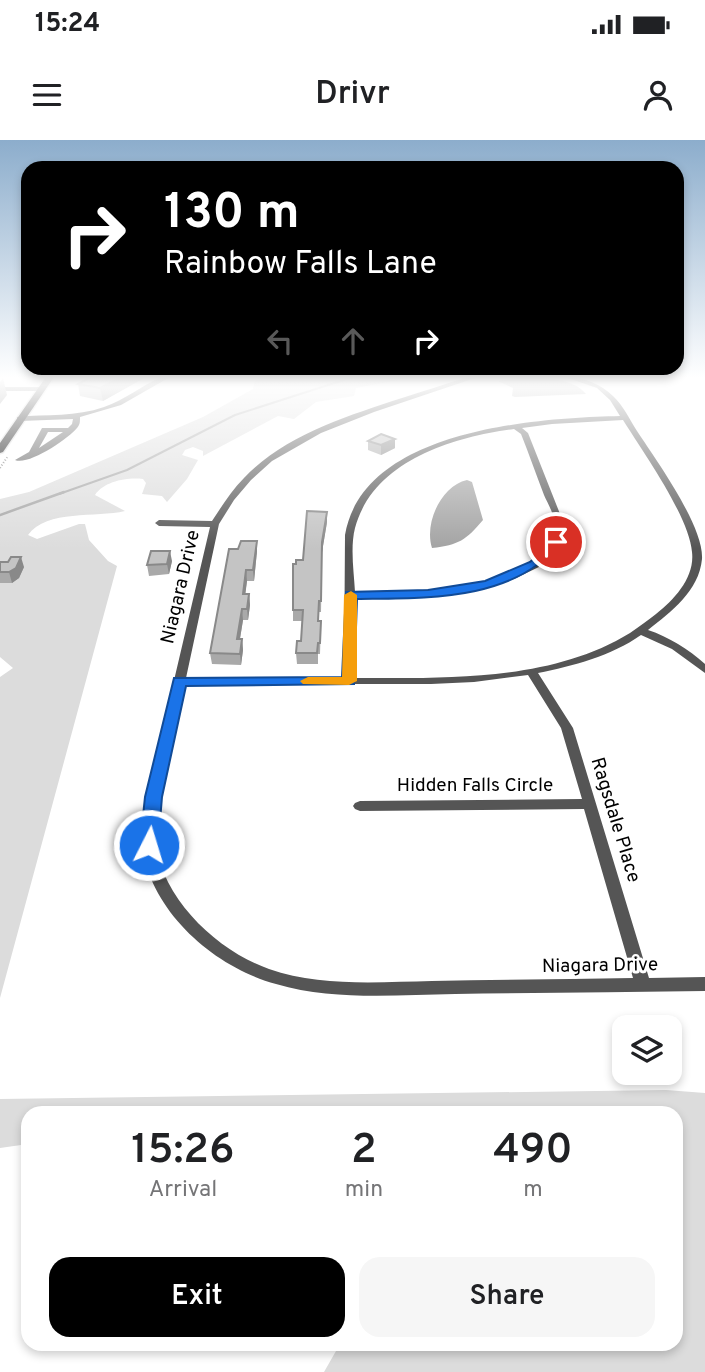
<!DOCTYPE html>
<style>
:root{--surface:#fff;--page:#f6f6f6;--text:#202124;--muted:#757577;--accent:#000}
body{margin:0;font-family:Overpass,sans-serif;background:var(--page);color:var(--text);height:100vh;display:flex;flex-direction:column;font-size:26px;white-space:nowrap}
*{box-sizing:border-box;margin:0}
p{font-size:23px;color:var(--muted)}
.icon{flex:none;width:38px;height:38px;fill:none;stroke:currentColor;stroke-width:2;stroke-linecap:round;stroke-linejoin:round}
.map{position:relative;flex:1;overflow:hidden}
.side{position:absolute;left:21px;top:966px;width:662px;height:245px;display:flex;flex-direction:column;background:var(--surface);border-radius:21px;box-shadow:0 4px 10px #0003}
.side>*{flex:none}
.top-card{position:absolute;left:21px;top:21px;width:663px;height:214px;border-radius:21px;box-shadow:0 4px 10px #0003;background:#000;color:#fff;overflow:hidden}
.controls{position:absolute;left:612px;top:875px;display:grid;gap:14px}
.controls a{display:grid;place-items:center;width:70px;height:70px;border-radius:14px;background:var(--surface);box-shadow:0 4px 10px #0003;font-size:35px}
.pin{position:absolute;display:grid;place-items:center;width:60px;height:60px;color:#fff;margin:-30px;border:4px solid #fff;border-radius:50%;box-shadow:0 2px 7px #0007}
.me{position:absolute;width:77px;margin:-38px;rotate:5deg;stroke-linejoin:round;filter:drop-shadow(0 0 5px #0008)}
.turn{display:flex;align-items:center;gap:24px;height:147px;padding:0 28px;font-size:32px}
.turn .icon{width:91px;height:91px;stroke-width:2.5}
.turn b{display:block;font-size:49px;line-height:60px}
.lanes{display:flex;align-items:center;height:66px;padding:0 28px;background:#0003;justify-content:center;gap:35px;direction:ltr}
.lanes .off{opacity:.35}
.eta{display:flex;justify-content:space-evenly;align-items:center;height:119px;text-align:center}
.eta b{font-size:42px;font-weight:600;line-height:49px}
.primary-button{display:flex;gap:14px;margin-top:auto;padding:14px 28px}
.primary-button a{flex:1;height:80px;border-radius:21px;background:var(--accent);color:#fff;font-size:28px;font-weight:600;line-height:80px;text-align:center}
.primary-button a+a{background:var(--page);color:var(--text)}
.status{display:flex;justify-content:space-between;align-items:center;height:49px;padding:0 35px;background:var(--surface);direction:ltr}
.status svg{height:19px;fill:currentColor}
header{display:flex;justify-content:space-between;align-items:center;height:91px;padding:0 28px;background:var(--surface);font-size:32px;font-weight:600}
.map>svg:first-child{display:block}
.green{fill:#dcdcdc}
.water{fill:#a3a3a3}
.lines{fill:none;stroke-linecap:round;stroke-linejoin:round}
.stream-far1{stroke:#a3a3a3;stroke-width:2}
.stream{stroke:#a3a3a3;stroke-width:2.5}
.major-casing{stroke:#dbdbdb;stroke-width:3}
.path{stroke:#777;stroke-width:2;stroke-dasharray:1 2;stroke-linecap:butt}
.minor{fill:#555;fill-rule:evenodd}
.major{fill:#000;fill-rule:evenodd}
.wall{fill:#a9a9a9}
.shaded-wall{fill:#898989}
.building{fill:#c4c4c4;stroke:#898989;stroke-width:2}
.route{fill:#1a73e8;stroke:#114b97;stroke-width:2}
.slow{fill:#f59e0b}
.labels{text-anchor:middle;dominant-baseline:central;stroke-width:6;stroke-linejoin:round;paint-order:stroke}
.street-label{font-size:19px;fill:#000;stroke:#fff}
</style>
<div class="status"><b>15:24</b><svg viewBox="0 0 49 12"><path d="M0 12V9h3v3zM5 12V6h3v6zM10 12V3h3v9zM15 12V0h3v12zM26 1h20v11H26zM47 4h2v5h-2z"/></svg></div>
<header><svg class="icon" aria-label="menu" viewBox="0 0 24 24"><path d="M4 6h16M4 12h16M4 18h16"/></svg>Drivr<svg class="icon" aria-label="person" viewBox="0 0 24 24"><circle cx="12" cy="8" r="4"/><path d="M4 21q1-7 8-7t8 7"/></svg></header>
<div class="map">
<svg width="705" height="1232" viewBox="0 0 705 1232">
<rect width="100%" height="100%" fill="#fff"/>
<!-- green -->
<path class="green" d="M 260,237 L 414,237 L 356,248 L 354,256 L 316,262 L 294,279 L 278,276 L 203,316 L 203,311 L 193,307 L 185,310 L 182,315 L 198,320 L 187,339 L 167,362 L 162,356 L 142,354 L 146,343 L 143,339 C 128,337 104,341 95,355 L 125,371 C 96,378 47,369 28,395 L 37,399 L 79,384 L 85,384 L 89,400 L 108,421 L 117,426 L 0,858 L 0,537 L 13,528 L 0,517 L 0,359 L 29,352 L 203,277 L 253,249 L 255,241 Z
M 666,950 L 705,953 L 705,1232 L 324,1232 L 340,1204 L 676,1204 L 676,973 L 28,973 L 28,1004 L 0,1008 L 0,959 Z"/>
<!-- water -->
<path class="water" d="M 524,237 C 543,238 574,238 586,254 L 515,257 L 512,256 L 513,248 L 498,241 Z
M 467,340 L 472,342 L 483,380 C 466,400 459,405 432,408 C 424,383 441,346 467,340 Z"/>
<g class="lines">
<!-- stream-far1 -->
<path class="stream-far1" d="M 59,354 L 127,330 L 235,275 L 353,237"/>
<!-- stream -->
<path class="stream" d="M 0,375 L 64,352"/>
<defs>
<path id="major" d="M 46,237 L 54,237 L 3,312 L 0,313 L 0,303 Z"/>
</defs>
<!-- major casing -->
<use href="#major" class="major-casing"/>
<!-- path -->
<path class="path" d="M 0,328 L 8,316"/>
<!-- minor -->
<path class="minor" d="M 162,237 L 170,237 L 121,265 L 80,277 C 80,283 80,284 77,288 C 68,299 28,326 15,320 L 29,312 L 42,288 L 68,288 L 72,284 L 73,279 L 20,281 L 17,281 L 17,277 C 47,274 76,277 104,267 C 125,260 142,245 162,237 ZM 48,292 L 63,292 L 39,308 Z
M 469,237 L 478,237 L 374,272 L 321,293 L 272,321 L 251,340 L 234,360 L 219,384 L 186,538 L 344,538 L 345,395 C 363,289 537,278 620,276 L 610,260 L 597,248 L 565,237 C 581,236 601,244 613,256 C 623,265 630,280 637,291 C 656,320 704,386 702,419 C 699,451 671,472 648,490 C 669,497 688,509 705,524 L 705,533 L 672,509 L 641,495 C 611,516 573,526 538,533 L 573,588 L 649,838 L 705,837 L 705,851 C 622,852 539,853 455,854 C 396,855 334,861 276,844 C 214,827 151,772 142,706 C 140,692 143,678 145,664 L 210,387 L 159,386 L 155,383 L 159,380 L 212,381 C 222,366 231,351 244,338 C 285,295 347,276 402,258 C 425,251 447,243 469,237 ZM 623,280 C 643,312 689,376 692,412 C 695,437 675,459 656,474 C 648,480 639,487 630,493 C 550,542 446,538 355,538 L 355,458 L 440,454 L 476,449 L 514,439 L 541,426 L 559,405 L 562,379 L 528,293 L 522,288 L 552,284 ZM 514,289 L 521,294 C 529,314 536,334 544,355 C 547,362 553,372 554,380 C 560,454 403,451 355,452 C 354,432 350,408 355,388 C 373,321 453,297 514,289 ZM 528,535 L 561,588 L 582,659 L 360,661 L 355,663 L 353,666 L 355,669 L 360,671 L 584,669 L 633,838 C 566,839 499,840 432,841 C 379,842 320,847 269,829 C 218,811 164,761 156,705 C 151,674 162,642 169,612 C 175,589 179,567 184,544 L 431,544 L 474,542 Z
M 0,247 L 41,247 L 44,249 L 41,251 L 0,251 Z"/>
<!-- major -->
<use href="#major" class="major"/>
</g>
<!-- wall -->
<path class="wall" d="M 145,237 L 103,261 L 80,256 L 78,244 Z
M 368,301 L 395,308 L 381,315 L 368,310 Z
M 327,382 L 322,412 L 321,472 L 319,472 L 319,481 L 321,481 L 320,514 L 318,514 L 318,524 L 297,524 L 296,513 L 301,501 L 302,481 L 293,481 L 293,470 L 296,424 L 303,420 Z
M 257,401 L 257,411 L 254,441 L 247,441 L 245,454 L 249,454 L 250,465 L 248,480 L 243,480 L 240,499 L 242,499 L 243,510 L 241,525 L 212,524 L 210,513 L 238,409 Z
M 172,421 L 169,434 L 149,436 L 147,425 Z
M 0,422 L 24,427 L 19,438 L 12,443 L 0,443 Z"/>
<!-- shaded-wall -->
<path class="shaded-wall" d="M 122,237 L 146,237 L 103,261 L 100,248 Z
M 3,238 L 7,255 L 0,264 L 0,242 Z
M 395,299 L 395,308 L 381,315 L 381,305 Z
M 327,372 L 327,382 L 322,412 L 321,472 L 322,402 Z
M 257,401 L 257,411 L 254,441 L 253,430 Z
M 170,411 L 172,421 L 169,434 L 167,424 Z
M 21,417 L 24,427 L 19,438 L 12,443 L 9,432 Z
M 246,430 L 247,441 L 244,465 L 243,454 Z
M 249,454 L 250,465 L 248,480 L 247,469 Z
M 242,469 L 243,480 L 238,510 L 237,499 Z
M 242,499 L 243,510 L 241,525 L 240,514 Z"/>
<!-- building -->
<path class="building" d="M 91,237 L 122,237 L 100,248 L 78,244 Z
M 381,294 L 395,299 L 381,305 L 368,301 Z
M 307,371 L 327,372 L 322,402 L 321,461 L 319,461 L 318,481 L 321,481 L 320,503 L 318,503 L 317,513 L 296,513 L 297,501 L 301,501 L 303,470 L 293,470 L 293,424 L 296,424 L 296,420 L 303,420 Z
M 241,401 L 257,401 L 253,430 L 246,430 L 243,454 L 249,454 L 247,469 L 242,469 L 237,499 L 242,499 L 240,514 L 210,513 L 229,409 L 238,409 Z
M 151,411 L 170,411 L 167,424 L 147,425 Z
M 11,417 L 21,417 L 16,428 L 9,432 L 0,432 L 0,422 L 8,422 Z"/>
<!-- sky -->
<linearGradient id="sky" x2="0" y2="1"><stop stop-color="#8cadcc"/><stop offset="0.58" stop-color="#fff"/><stop offset="1" stop-color="#fff" stop-opacity="0"/></linearGradient>
<rect width="705" height="409" fill="url(#sky)"/>
<!-- route -->
<path class="route" d="M 556,399 L 561,402 C 514,462 426,458 357,459 L 354,544 L 186,546 L 162,657 L 158,705 L 155,709 L 143,709 L 140,705 L 145,657 L 174,538 L 342,537 L 346,452 L 428,450 L 485,441 L 530,422 Z"/>
<!-- slow -->
<path class="slow" d="M 351,451 L 357,455 L 357,541 L 349,545 L 303,544 L 300,541 L 308,537 L 342,537 L 344,455 Z"/>
<g class="labels">
<!-- street labels -->
<g class="street-label">
<text transform="translate(181 447) rotate(-77)">Niagara Drive</text>
<text x="475" y="646">Hidden Falls Circle</text>
<text transform="translate(615 680) rotate(73)">Ragsdale Place</text>
<text transform="translate(600 826) rotate(-1)">Niagara Drive</text>
</g>
</g>
</svg>
<div class="controls">
<a><svg class="icon" aria-label="layers" viewBox="0 0 24 24"><path d="M12 4l9 5-9 5-9-5zM3 14l9 5 9-5"/></svg></a>
</div>
<div class="pin" style="left:556px;top:402px;background:#d93025"><svg class="icon" aria-label="arrive" viewBox="0 0 24 24"><path d="M6 21V4h12l-3 4 3 4H6"/></svg></div>
<svg class="me" style="left:149px;top:705px" viewBox="-20 -20 40 40"><circle r="17" fill="#1a73e8" stroke="#fff" stroke-width="3"/><path d="M0-11L8 9 0 5-8 9z" fill="#fff"/></svg>
<div class="top-card">
<div class="turn"><svg class="icon" aria-label="right" viewBox="0 0 24 24"><path d="M7 20v-9h11M14 6l5 5-5 5"/></svg><div><b>130 m</b>Rainbow Falls Lane</div></div>
<div class="lanes"><svg class="icon off" aria-label="left" viewBox="0 0 24 24"><path d="M17 20v-9H6M10 6l-5 5 5 5"/></svg><svg class="icon off" aria-label="ahead" viewBox="0 0 24 24"><path d="M12 20V5M6 11l6-6 6 6"/></svg><svg class="icon" aria-label="right" viewBox="0 0 24 24"><path d="M7 20v-9h11M14 6l5 5-5 5"/></svg></div>
</div>
<section class="side">
<div class="eta">
<div><b>15:26</b><p>Arrival</p></div>
<div><b>2</b><p>min</p></div>
<div><b>490</b><p>m</p></div>
</div>
<div class="primary-button"><a>Exit</a><a>Share</a></div>
</section>
</div>
